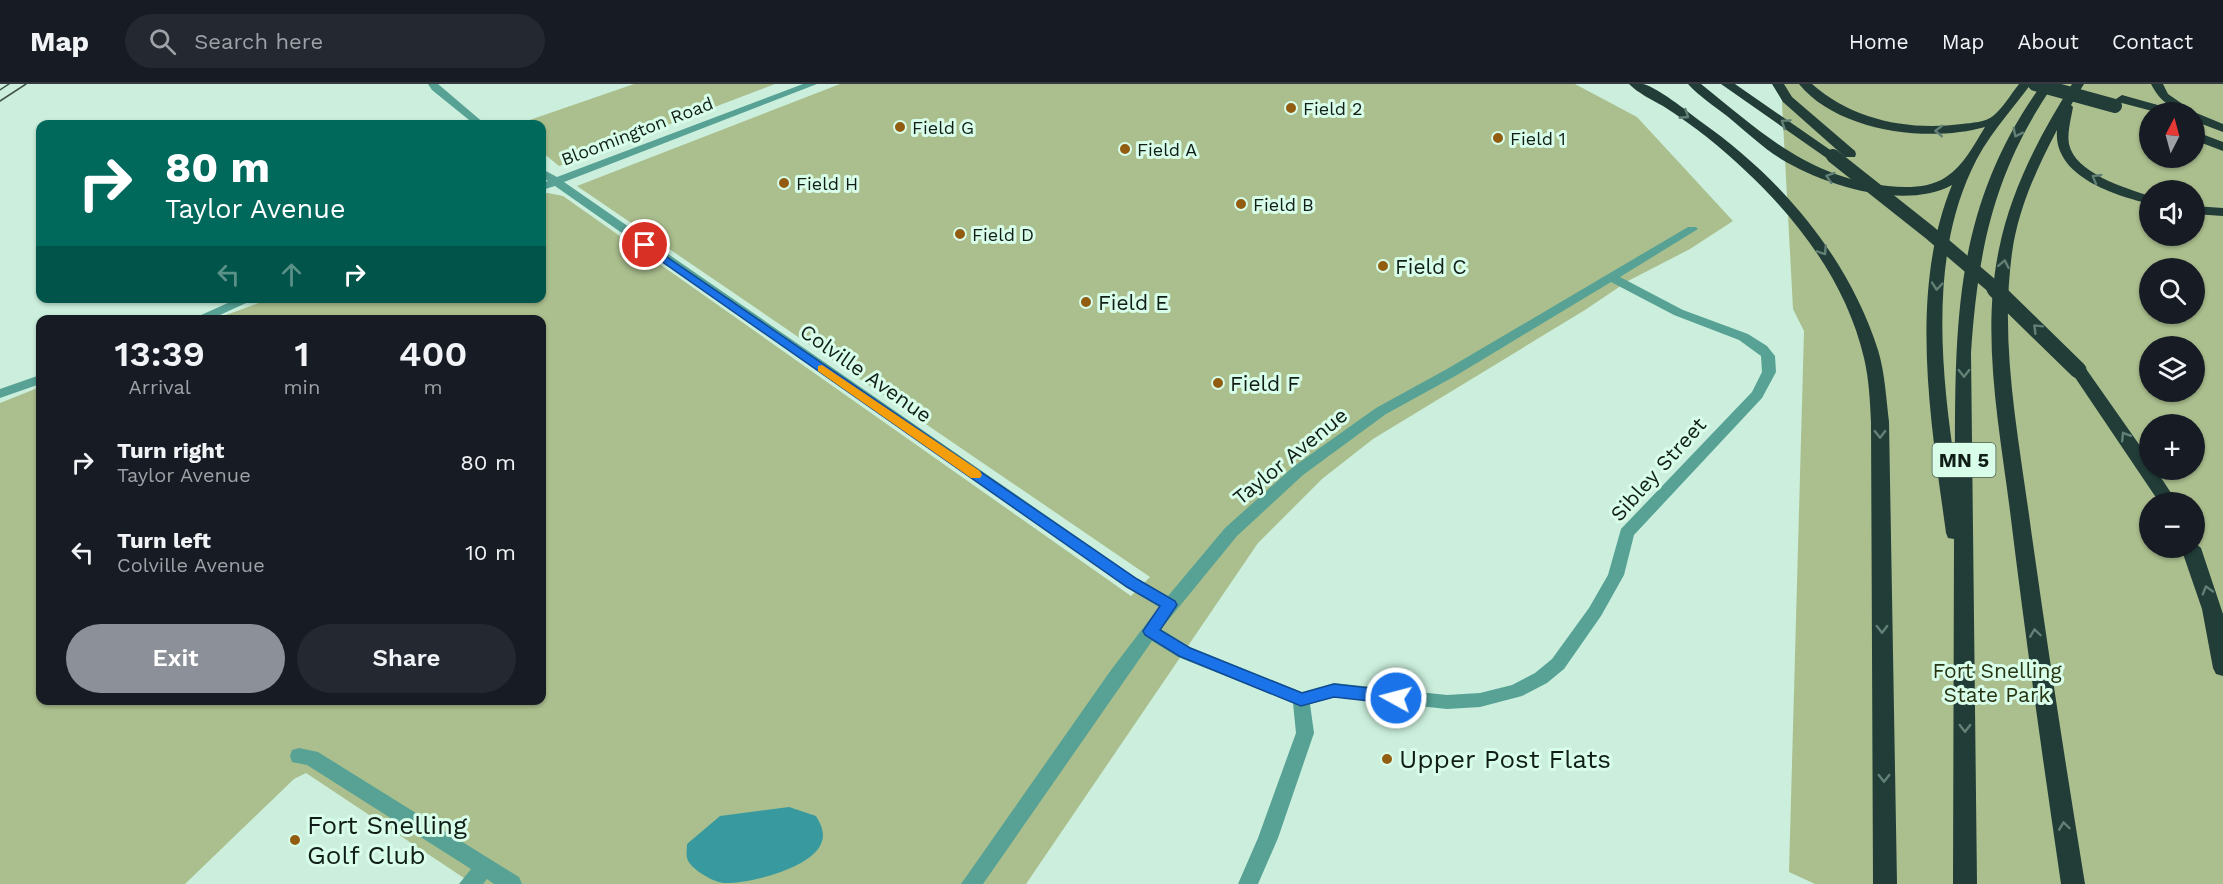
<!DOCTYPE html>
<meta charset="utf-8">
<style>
:root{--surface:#171b24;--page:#242831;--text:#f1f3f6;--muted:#9ea1a6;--line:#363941;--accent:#8c9099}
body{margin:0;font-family:"Work Sans",sans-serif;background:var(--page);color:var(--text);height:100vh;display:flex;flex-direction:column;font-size:22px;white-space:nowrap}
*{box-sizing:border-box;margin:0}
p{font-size:20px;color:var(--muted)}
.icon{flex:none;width:33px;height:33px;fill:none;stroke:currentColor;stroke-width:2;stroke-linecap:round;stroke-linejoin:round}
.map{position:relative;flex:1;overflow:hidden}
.side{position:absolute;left:36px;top:231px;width:510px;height:390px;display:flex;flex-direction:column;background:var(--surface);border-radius:12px;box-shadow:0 2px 4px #0004}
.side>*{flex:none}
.hud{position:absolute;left:36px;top:36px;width:510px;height:183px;border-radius:12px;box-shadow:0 2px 4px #0004;background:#00695c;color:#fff;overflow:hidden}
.needle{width:39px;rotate:6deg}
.fabs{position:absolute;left:2139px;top:18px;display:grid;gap:12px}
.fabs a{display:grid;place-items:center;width:66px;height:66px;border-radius:50%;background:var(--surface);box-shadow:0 2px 4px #0004;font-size:30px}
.pin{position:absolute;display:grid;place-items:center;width:51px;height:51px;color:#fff;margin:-26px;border:3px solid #fff;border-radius:50%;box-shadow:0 2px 6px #0007}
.me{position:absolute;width:66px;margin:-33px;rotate:277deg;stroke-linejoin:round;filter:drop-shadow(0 0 4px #0008)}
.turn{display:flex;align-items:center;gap:21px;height:126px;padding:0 30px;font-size:27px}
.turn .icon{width:78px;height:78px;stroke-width:2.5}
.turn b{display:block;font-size:42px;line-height:51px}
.lanes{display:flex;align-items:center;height:57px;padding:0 30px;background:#0003;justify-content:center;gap:30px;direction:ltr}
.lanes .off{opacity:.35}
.eta{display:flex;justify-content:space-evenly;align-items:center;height:102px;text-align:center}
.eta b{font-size:36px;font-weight:600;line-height:42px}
.action{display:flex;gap:12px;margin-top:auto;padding:12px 30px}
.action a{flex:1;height:69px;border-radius:36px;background:var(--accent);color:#fff;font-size:24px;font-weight:600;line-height:69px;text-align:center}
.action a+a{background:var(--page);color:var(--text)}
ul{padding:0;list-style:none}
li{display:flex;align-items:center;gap:18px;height:90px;padding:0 30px}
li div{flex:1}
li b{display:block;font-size:22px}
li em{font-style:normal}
header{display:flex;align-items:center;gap:36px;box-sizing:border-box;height:84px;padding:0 30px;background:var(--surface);border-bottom:2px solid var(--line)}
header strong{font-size:28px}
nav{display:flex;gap:33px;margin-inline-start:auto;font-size:21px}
.search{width:420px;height:54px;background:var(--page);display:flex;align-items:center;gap:15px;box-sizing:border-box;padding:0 21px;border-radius:33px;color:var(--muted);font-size:22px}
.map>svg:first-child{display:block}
.green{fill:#abbf8e;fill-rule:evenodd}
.water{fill:#389a9f}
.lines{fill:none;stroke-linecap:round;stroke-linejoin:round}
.minor{fill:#57a295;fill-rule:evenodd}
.highway{fill:#223d38;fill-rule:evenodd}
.tram{stroke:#40534a;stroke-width:1.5}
.highway-bridge-far1{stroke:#223d38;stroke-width:14}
.highway-bridge{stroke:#223d38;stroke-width:17}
.oneway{stroke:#628076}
.route{fill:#1a73e8;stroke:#114b97;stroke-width:1.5}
.slow{fill:#f59e0b}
.poi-dot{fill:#925d11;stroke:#d8fde9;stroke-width:2}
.labels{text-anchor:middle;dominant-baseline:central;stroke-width:6;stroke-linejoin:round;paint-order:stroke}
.far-poi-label{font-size:18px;fill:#111e18;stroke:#d8fde9;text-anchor:start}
.far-street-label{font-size:18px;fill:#111e18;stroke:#d8fde9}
.shield{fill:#d8fde9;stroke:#4d6157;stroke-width:1.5}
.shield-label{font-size:20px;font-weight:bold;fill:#111e18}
.poi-label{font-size:21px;fill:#111e18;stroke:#d8fde9;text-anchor:start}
.street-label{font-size:21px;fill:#111e18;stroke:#d8fde9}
.park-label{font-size:21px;fill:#283412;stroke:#d8fde9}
.near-poi-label{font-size:26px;fill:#111e18;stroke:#d8fde9;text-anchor:start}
</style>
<header>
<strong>Map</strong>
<div class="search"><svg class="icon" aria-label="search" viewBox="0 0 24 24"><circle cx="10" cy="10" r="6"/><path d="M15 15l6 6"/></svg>Search here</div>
<nav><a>Home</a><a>Map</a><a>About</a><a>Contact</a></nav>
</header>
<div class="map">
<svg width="2223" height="800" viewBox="0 0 2223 800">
<rect width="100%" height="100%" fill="#cbefdc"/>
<!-- green -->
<path class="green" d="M 634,0 L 775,0 L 559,82 L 542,68 L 542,40 L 518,40 Z
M 840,0 L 1575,0 L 1637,33 L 1733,137 L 1690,165 L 1628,197 L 1585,226 L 1373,355 L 1322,395 L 1258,459 L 1026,800 L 473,800 L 306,689 L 294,695 L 185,800 L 0,800 L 0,319 L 40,303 L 40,616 L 542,616 L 542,236 L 215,235 L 270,215 L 542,214 L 542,110 L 548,109 L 563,112 L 1131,512 L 1150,493 L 577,102 Z
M 1781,0 L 2223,0 L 2223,800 L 1815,800 L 1789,788 L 1804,247 L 1793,225 ZM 2150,28 L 2194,28 L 2194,74 L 2150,74 ZM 2150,106 L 2194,106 L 2194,152 L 2150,152 ZM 2150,184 L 2194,184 L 2194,230 L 2150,230 ZM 2150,262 L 2194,262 L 2194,308 L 2150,308 ZM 2150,340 L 2194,340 L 2194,386 L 2150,386 ZM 2150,418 L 2194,418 L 2194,464 L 2150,464 Z"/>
<!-- water -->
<path class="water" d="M 789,723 L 816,732 C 822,742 826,751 820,762 C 807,785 749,800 724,799 C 715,798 705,792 699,788 C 694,784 688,779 687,774 C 686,770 687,764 687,760 L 720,732 Z"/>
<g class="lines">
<!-- minor -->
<path class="minor" d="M 428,0 L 438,0 L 485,40 L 474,40 L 432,6 Z
M 803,0 L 817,0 L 564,98 L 1138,495 L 1168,512 L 1225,444 L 1293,383 L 1376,324 L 1447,285 L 1688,143 L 1696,143 L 1698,145 L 1620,193 L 1683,226 L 1748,250 L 1767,262 L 1775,272 L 1776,288 L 1762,314 L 1634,451 L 1624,491 L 1601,532 L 1564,585 L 1547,599 L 1522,612 L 1480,623 L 1447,625 L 1334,613 L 1310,620 L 1314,649 L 1278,754 L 1258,800 L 1238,800 L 1258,754 L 1296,649 L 1293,619 L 1178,573 L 1152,557 L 983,800 L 961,800 L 1111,586 L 1159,523 L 1126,503 L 555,102 L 542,106 L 542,99 L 548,97 L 542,93 L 542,85 L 557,93 ZM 1611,198 L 1674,231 L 1739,256 L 1761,272 L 1762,288 L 1752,308 L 1621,445 L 1608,491 L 1589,524 L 1552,575 L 1535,589 L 1512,601 L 1480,609 L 1447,611 L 1334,599 L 1302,608 L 1190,563 L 1161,545 L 1237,452 L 1303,391 L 1386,330 L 1457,291 Z
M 239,214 L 257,214 L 209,236 L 190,236 Z
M 40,291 L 40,300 L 0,314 L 0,305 Z
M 299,664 L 318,668 L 493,777 L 519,793 L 522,800 L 494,800 L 487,795 L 483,800 L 459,800 L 471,785 L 307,681 L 292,678 L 290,672 L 292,666 Z"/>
<!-- highway -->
<path class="highway" d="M 1629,0 C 1633,0 1639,0 1643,0 C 1657,3 1687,27 1700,37 C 1780,93 1848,172 1878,266 C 1885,289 1886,314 1889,338 L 1897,800 L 1873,800 L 1871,338 C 1870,317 1869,295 1864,274 C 1843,184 1778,111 1708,54 C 1694,43 1679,32 1663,22 C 1652,16 1638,9 1629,0 Z
M 1688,0 L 1701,0 C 1761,48 1808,94 1888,102 C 1907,104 1930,104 1946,93 C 1964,81 1974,61 1985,43 C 1929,59 1838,48 1799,0 L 1812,0 C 1853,36 1908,47 1962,40 C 1971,39 1986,38 1993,32 C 2003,24 2011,10 2019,0 L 2031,0 C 2010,28 1985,55 1971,87 C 1930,176 1941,287 1955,381 C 1955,237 1954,122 2042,0 L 2054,0 C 1994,87 1978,165 1971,269 L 1977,800 L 1953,800 L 1954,455 L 1948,454 L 1946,449 C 1931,338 1908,209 1952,101 C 1904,127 1824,101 1781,75 C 1762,63 1744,46 1727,32 C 1714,22 1699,12 1688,0 Z
M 1721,0 L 1735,0 L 1839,72 L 1838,75 L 1828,75 Z
M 1772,0 L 1784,0 L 1792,13 L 1855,67 L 1856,70 L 1855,73 L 1845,73 L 1783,18 Z
M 2072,0 L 2084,0 L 2071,21 L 2073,23 C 2071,35 2067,49 2069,60 C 2075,89 2125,104 2150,112 L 2150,120 C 2113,111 2053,92 2057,46 C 2037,84 2018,125 2012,169 C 2000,257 2017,344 2029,431 C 2046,554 2065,677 2085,800 L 2061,800 C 2043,676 2025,551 2010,427 C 1999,341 1981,251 1999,165 C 2011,105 2040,51 2072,0 Z
M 2151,0 L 2163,0 L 2168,10 L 2194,28 L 2223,40 L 2223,48 L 2194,37 L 2194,28 C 2174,28 2160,18 2151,0 Z
M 2122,11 L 2172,25 L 2174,28 L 2156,28 L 2118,18 L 2116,15 Z
M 2194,47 L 2223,58 L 2223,67 L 2194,56 Z
M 2194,122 L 2223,124 L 2223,132 L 2194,130 Z
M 2078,281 L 2084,282 L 2150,376 L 2150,386 L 2156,386 L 2177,418 L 2159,418 L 2070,286 Z
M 2194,458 L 2201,464 L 2223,530 L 2223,592 L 2216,590 L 2213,584 L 2202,525 L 2181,464 L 2194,464 Z"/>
<!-- tram -->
<path class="tram" d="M 0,6 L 9,0
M 0,17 L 26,0"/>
<!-- highway-bridge-far1 -->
<path class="highway-bridge-far1" d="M 2035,0 L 2115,22
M 1833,72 L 1929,148 L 1997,206"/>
<!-- highway-bridge -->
<path class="highway-bridge" d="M 1995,205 L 2078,286"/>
</g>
<!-- one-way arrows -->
<defs><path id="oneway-chevron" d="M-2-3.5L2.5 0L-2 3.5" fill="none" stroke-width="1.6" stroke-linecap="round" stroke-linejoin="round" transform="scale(1.5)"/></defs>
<g class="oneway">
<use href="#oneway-chevron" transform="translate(1685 31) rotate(33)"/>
<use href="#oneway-chevron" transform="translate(1785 39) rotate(-146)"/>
<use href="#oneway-chevron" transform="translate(1939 47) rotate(-179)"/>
<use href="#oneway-chevron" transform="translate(2017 49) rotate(117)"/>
<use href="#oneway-chevron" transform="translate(1830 93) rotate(-162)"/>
<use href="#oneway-chevron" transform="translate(2096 94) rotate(-150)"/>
<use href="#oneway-chevron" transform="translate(1823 167) rotate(57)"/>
<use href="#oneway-chevron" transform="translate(2004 180) rotate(-79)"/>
<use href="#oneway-chevron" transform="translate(1937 202) rotate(95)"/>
<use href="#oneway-chevron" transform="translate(2037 244) rotate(-135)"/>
<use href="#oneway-chevron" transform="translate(1964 289) rotate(89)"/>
<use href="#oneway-chevron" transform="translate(1880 350) rotate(89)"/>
<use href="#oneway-chevron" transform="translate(2125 352) rotate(-122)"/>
<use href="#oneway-chevron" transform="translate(2207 506) rotate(-106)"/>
<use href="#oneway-chevron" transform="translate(1882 545) rotate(89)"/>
<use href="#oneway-chevron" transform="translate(2035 549) rotate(-98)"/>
<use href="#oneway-chevron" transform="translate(1965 644) rotate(90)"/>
<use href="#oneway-chevron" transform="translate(1884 694) rotate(90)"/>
<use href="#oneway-chevron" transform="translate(2064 742) rotate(-98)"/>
</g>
<!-- route -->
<path class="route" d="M 645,158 L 1137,495 L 1175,517 L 1177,521 L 1160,546 L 1190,564 L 1302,609 L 1334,600 L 1396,607 L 1401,609 L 1404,614 L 1401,618 L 1396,620 L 1334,613 L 1301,622 L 1179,572 L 1145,551 L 1143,547 L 1160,522 L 1127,503 L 641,163 L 641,159 Z"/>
<!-- slow -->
<path class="slow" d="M 822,281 L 980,387 L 982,391 L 980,394 L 971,394 L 818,287 L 818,282 Z"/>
<!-- markers -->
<g class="poi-dot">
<circle cx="1291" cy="24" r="6"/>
<circle cx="900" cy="43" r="6"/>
<circle cx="1498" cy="54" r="6"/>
<circle cx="1125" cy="65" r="6"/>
<circle cx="784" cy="99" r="6"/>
<circle cx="1241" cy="120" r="6"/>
<circle cx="960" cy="150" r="6"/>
<circle cx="1383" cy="182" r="6"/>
<circle cx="1086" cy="218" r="6"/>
<circle cx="1218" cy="299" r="6"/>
<circle cx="1387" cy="675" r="6"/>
<circle cx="295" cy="756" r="6"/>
</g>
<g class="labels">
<!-- far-poi labels -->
<g class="far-poi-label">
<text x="1303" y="24">Field 2</text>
<text x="912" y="43">Field G</text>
<text x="1510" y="54">Field 1</text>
<text x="1137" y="65">Field A</text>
<text x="796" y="99">Field H</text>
<text x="1253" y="120">Field B</text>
<text x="972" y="150">Field D</text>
</g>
<!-- far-street labels -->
<g class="far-street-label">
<text transform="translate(637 47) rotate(-21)">Bloomington Road</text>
</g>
<!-- shield labels -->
<rect class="shield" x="1932.5" y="359" width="63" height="34" rx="4.5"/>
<g class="shield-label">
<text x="1964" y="376">MN 5</text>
</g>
<!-- poi labels -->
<g class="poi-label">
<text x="1395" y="182">Field C</text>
<text x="1098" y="218">Field E</text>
<text x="1230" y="299">Field F</text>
</g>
<!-- street labels -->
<g class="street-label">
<text transform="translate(866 289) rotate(35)">Colville Avenue</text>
<text transform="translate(1290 372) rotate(-39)">Taylor Avenue</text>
<text transform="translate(1658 385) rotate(-48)">Sibley Street</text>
</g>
<!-- park labels -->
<g class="park-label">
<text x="1997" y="586">Fort Snelling<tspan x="1997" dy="24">State Park</tspan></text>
</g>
<!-- near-poi labels -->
<g class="near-poi-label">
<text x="1399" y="675">Upper Post Flats</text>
<text x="307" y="741">Fort Snelling<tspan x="307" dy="30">Golf Club</tspan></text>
</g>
</g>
</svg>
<div class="fabs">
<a><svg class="needle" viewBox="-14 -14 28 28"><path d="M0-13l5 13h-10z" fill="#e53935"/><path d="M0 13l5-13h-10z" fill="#9ea1a6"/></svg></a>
<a><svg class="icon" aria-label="sound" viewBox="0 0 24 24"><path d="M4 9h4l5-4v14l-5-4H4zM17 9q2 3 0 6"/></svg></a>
<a><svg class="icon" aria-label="search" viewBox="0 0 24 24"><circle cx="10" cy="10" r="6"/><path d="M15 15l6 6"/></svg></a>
<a><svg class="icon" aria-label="layers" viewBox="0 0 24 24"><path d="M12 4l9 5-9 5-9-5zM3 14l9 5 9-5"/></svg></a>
<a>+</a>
<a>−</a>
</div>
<div class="pin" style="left:645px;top:161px;background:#d93025"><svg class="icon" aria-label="arrive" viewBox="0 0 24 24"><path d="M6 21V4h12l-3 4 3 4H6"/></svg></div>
<svg class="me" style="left:1396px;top:614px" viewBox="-20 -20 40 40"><circle r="17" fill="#1a73e8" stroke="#fff" stroke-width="3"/><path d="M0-11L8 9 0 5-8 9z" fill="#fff"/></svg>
<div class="hud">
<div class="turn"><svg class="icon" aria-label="right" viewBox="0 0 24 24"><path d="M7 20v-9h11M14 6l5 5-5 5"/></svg><div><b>80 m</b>Taylor Avenue</div></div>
<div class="lanes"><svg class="icon off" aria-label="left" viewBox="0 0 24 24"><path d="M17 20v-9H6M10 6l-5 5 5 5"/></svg><svg class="icon off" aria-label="ahead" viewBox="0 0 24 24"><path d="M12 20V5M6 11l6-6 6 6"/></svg><svg class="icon" aria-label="right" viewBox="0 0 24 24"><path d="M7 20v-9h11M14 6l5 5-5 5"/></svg></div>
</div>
<section class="side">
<div class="eta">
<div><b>13:39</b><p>Arrival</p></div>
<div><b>1</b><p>min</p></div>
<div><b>400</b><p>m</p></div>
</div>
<ul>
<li><svg class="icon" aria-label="right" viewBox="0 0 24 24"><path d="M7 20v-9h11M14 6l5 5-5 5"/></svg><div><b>Turn right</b><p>Taylor Avenue</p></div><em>80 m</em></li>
<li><svg class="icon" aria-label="left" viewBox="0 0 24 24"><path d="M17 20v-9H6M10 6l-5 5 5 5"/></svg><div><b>Turn left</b><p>Colville Avenue</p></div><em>10 m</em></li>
</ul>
<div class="action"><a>Exit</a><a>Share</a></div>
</section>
</div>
